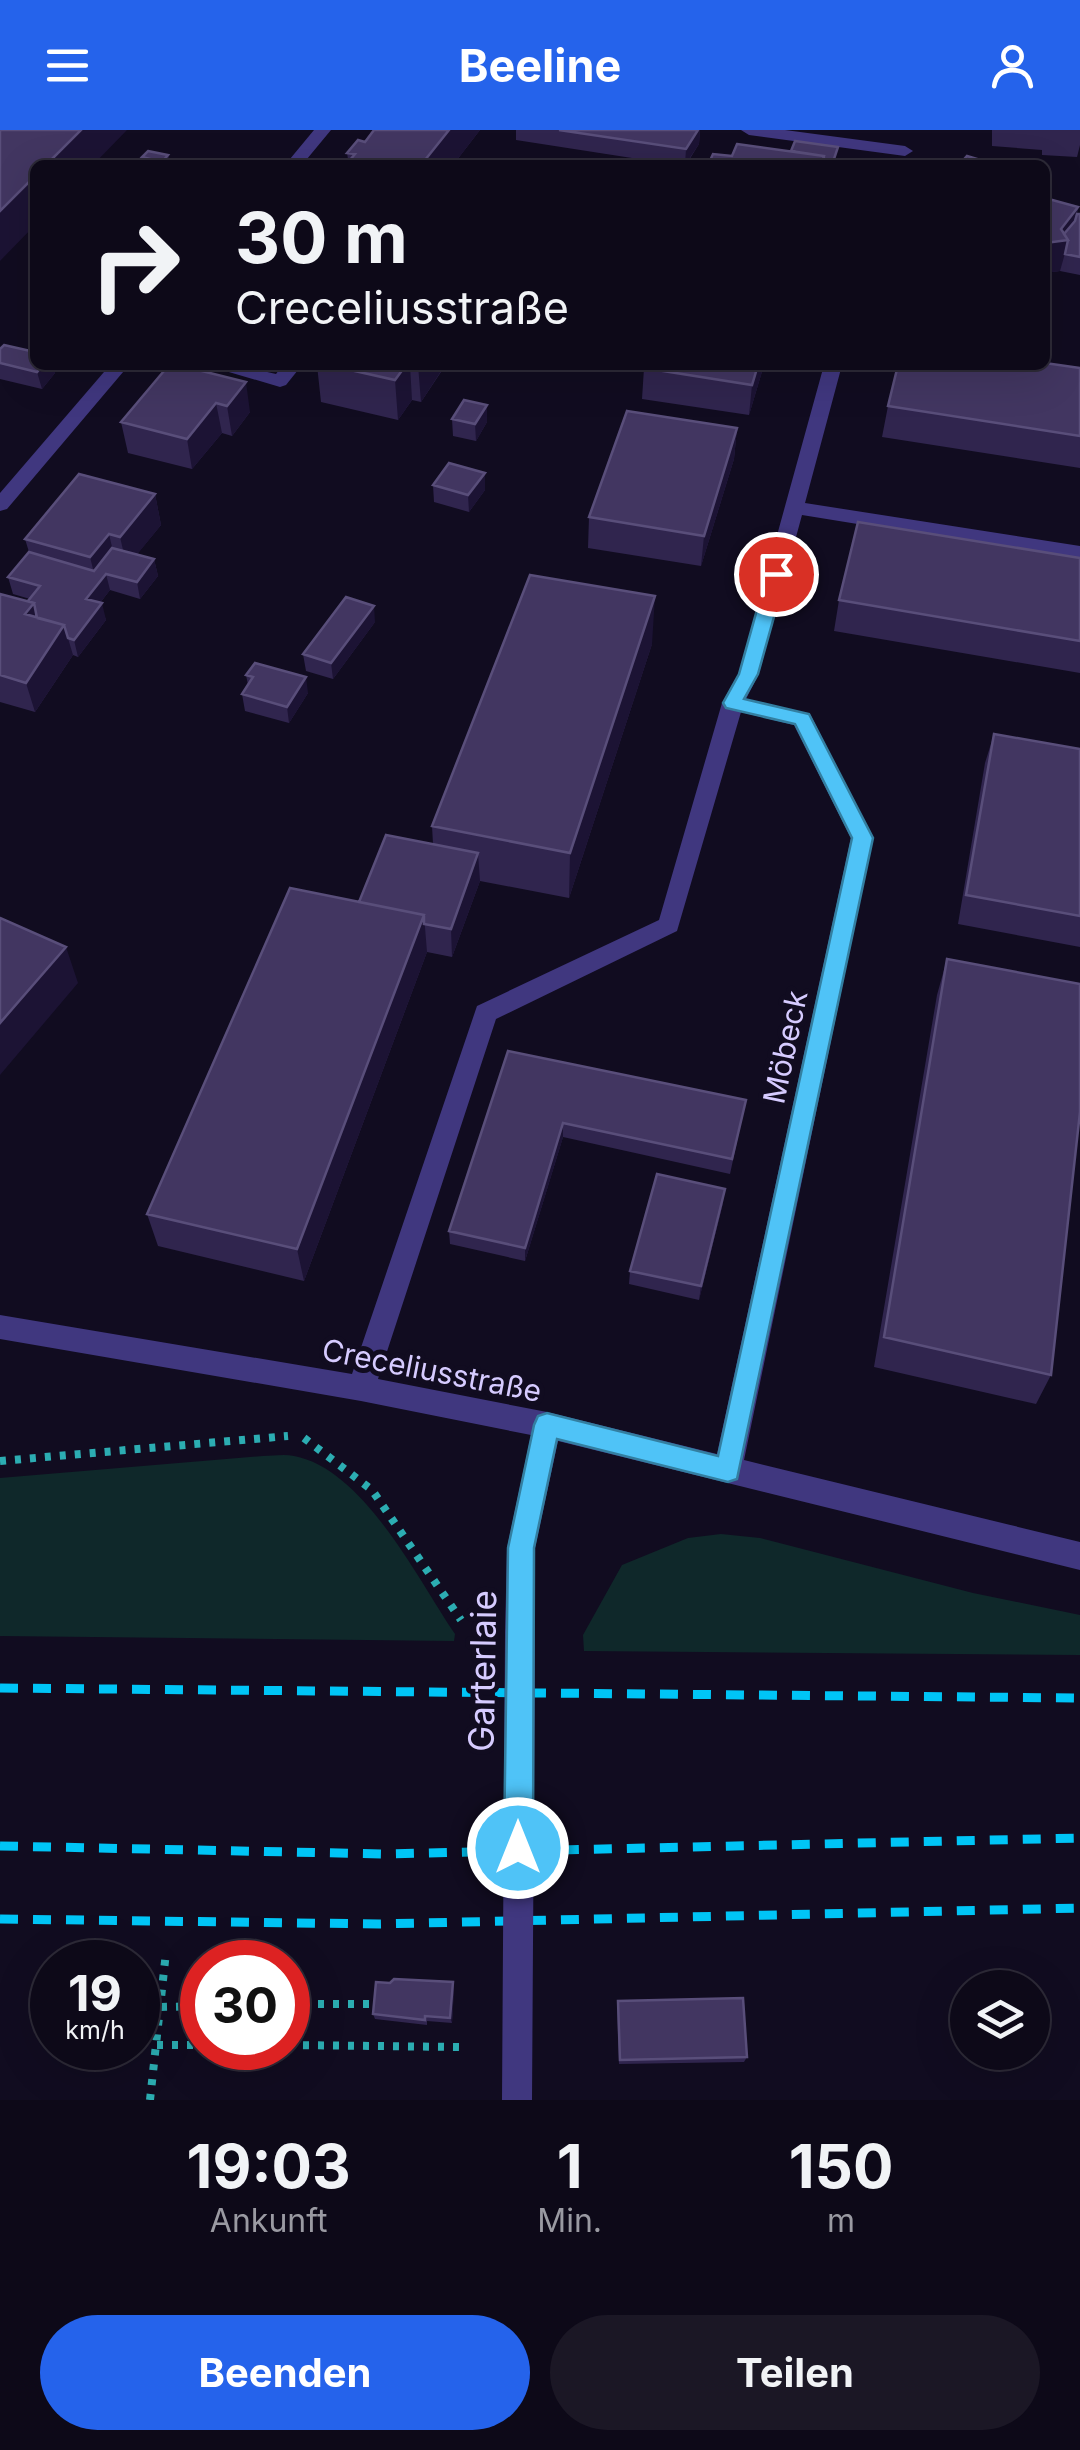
<!DOCTYPE html>
<html lang="de">
<meta charset="utf-8">
<style>
:root{--surface:#0d0918;--page:#1b1725;--text:#f1f3f6;--muted:#9a9aa2;--line:#2d2a37;--accent:#2563eb}
body{margin:0;font-family:Inter,sans-serif;background:var(--page);color:var(--text);height:100vh;display:flex;flex-direction:column;font-size:38px;white-space:nowrap}
*{box-sizing:border-box;margin:0}
p{font-size:32px;color:var(--muted)}
.icon{flex:none;width:55px;height:55px;fill:none;stroke:currentColor;stroke-width:2;stroke-linecap:round;stroke-linejoin:round}
.map{position:relative;height:1970px;overflow:hidden}
.side{display:flex;flex-direction:column;background:var(--surface);flex:1}
.side>*{flex:none}
.hud{position:absolute;left:30px;top:30px;width:1020px;height:210px;border-radius:15px;box-shadow:0 10px 40px #0002,0 0 0 2px var(--line);background:#0d0918;color:var(--text);overflow:hidden}
.buttons{position:absolute;left:950px;top:1840px;display:grid;gap:20px}
.buttons a{display:grid;place-items:center;width:100px;height:100px;border-radius:50%;background:var(--surface);box-shadow:0 10px 40px #0002,0 0 0 2px var(--line);font-size:50px}
.speed{position:absolute;left:30px;top:1810px;display:flex;gap:20px;font-size:50px;font-weight:700;text-align:center}
.speed>*{display:grid;place-content:center;width:130px;height:130px;border-radius:50%;background:var(--surface);box-shadow:0 10px 40px #0002,0 0 0 2px var(--line);line-height:1}
.speed small{font-size:25px;font-weight:400}
.speed .limit{border:15px solid #d22;background:#fff;color:#111}
.pin{position:absolute;display:grid;place-items:center;width:85px;height:85px;color:#fff;margin:-42px;border:5px solid #fff;border-radius:50%;box-shadow:0 2px 10px #0007}
.me{position:absolute;width:110px;margin:-55px;rotate:0deg;stroke-linejoin:round;filter:drop-shadow(0 0 8px #0008)}
.turn{display:flex;align-items:center;gap:35px;height:210px;padding:0 40px;font-size:45px}
.turn .icon{width:130px;height:130px;stroke-width:2.5}
.turn b{display:block;font-size:70px;line-height:85px}
.eta{display:flex;justify-content:space-evenly;align-items:center;height:170px;text-align:center}
.eta b{font-size:60px;font-weight:700;line-height:70px}
.primary-button{display:flex;gap:20px;margin-top:auto;padding:20px 40px}
.primary-button a{flex:1;height:115px;border-radius:60px;background:var(--accent);color:#fff;font-size:40px;font-weight:700;line-height:115px;text-align:center}
.primary-button a+a{background:var(--page);color:var(--text)}
header{display:flex;justify-content:space-between;align-items:center;height:130px;padding:0 40px;background:var(--accent);color:#fff;font-size:45px;font-weight:700}
.map>svg:first-child{display:block}
.green{fill:#0f282a}
.lines{fill:none;stroke-linecap:round;stroke-linejoin:round}
.path{stroke:#2cadb2;stroke-width:8;stroke-dasharray:6 9;stroke-linecap:butt}
.service{fill:#40377f;fill-rule:evenodd}
.minor{fill:#40377f;fill-rule:evenodd}
.rail{stroke:#00c5f6;stroke-width:9;stroke-dasharray:18 15;stroke-linecap:butt}
.minor-bridge{stroke:#40377f;stroke-width:30}
.wall{fill:#30254e}
.shaded-wall{fill:#1c1334}
.building{fill:#423661;stroke:#594e7a;stroke-width:2.5}
.route{fill:#4fc3f7;stroke:#337fa1;stroke-width:2.5}
.labels{text-anchor:middle;dominant-baseline:central;stroke-width:10;stroke-linejoin:round;paint-order:stroke}
.street-label{font-size:30px;fill:#d6cbff;stroke:#110c20}
.near-street-label{font-size:35px;fill:#d6cbff;stroke:#110c20}
</style>
<header><svg class="icon" aria-label="menu" viewBox="0 0 24 24"><path d="M4 6h16M4 12h16M4 18h16"/></svg>Beeline<svg class="icon" aria-label="person" viewBox="0 0 24 24"><circle cx="12" cy="8" r="4"/><path d="M4 21q1-7 8-7t8 7"/></svg></header>
<div class="map">
<svg width="1080" height="1970" viewBox="0 0 1080 1970">
<rect width="100%" height="100%" fill="#110c20"/>
<!-- green -->
<path class="green" d="M 263,1326 C 273,1326 284,1324 294,1326 C 364,1339 418,1450 455,1504 L 454,1511 L 0,1506 L 0,1348 Z
M 721,1404 L 760,1408 L 973,1463 L 1080,1485 L 1080,1525 L 584,1521 L 583,1505 L 622,1435 L 688,1408 Z"/>
<g class="lines">
<!-- path -->
<path class="path" d="M 304,1308 L 372,1360 L 461,1490
M 0,1331 L 288,1306
M 288,1874 L 381,1874
M 161,1877 L 202,1876
M 157,1915 L 202,1915
M 288,1915 L 461,1917
M 150,1970 L 166,1822"/>
<!-- service -->
<path class="service" d="M 205,235 L 237,235 L 276,244 L 283,235 L 302,235 L 286,255 L 280,257 Z"/>
<!-- minor -->
<path class="minor" d="M 314,0 L 331,0 L 302,35 L 285,35 Z
M 741,0 L 785,0 L 905,16 L 913,21 L 905,26 L 749,5 Z
M 110,235 L 129,235 L 7,379 L 0,381 L 0,363 Z
M 824,235 L 842,235 L 805,373 L 1080,416 L 1080,430 L 802,385 L 759,543 L 746,569 L 810,584 L 873,708 L 744,1330 L 1080,1412 L 1080,1440 L 558,1311 L 535,1418 L 535,1504 L 531,1514 L 520,1519 L 509,1514 L 505,1504 L 507,1418 L 531,1305 L 361,1271 L 0,1209 L 0,1185 L 352,1244 L 477,876 L 659,790 L 722,573 L 739,543 ZM 741,582 L 794,595 L 851,708 L 717,1324 L 547,1282 L 378,1249 L 496,889 L 677,801 Z"/>
<!-- rail -->
<path class="rail" d="M 0,1558 L 1080,1568
M 0,1716 L 385,1724 L 1080,1708
M 0,1789 L 379,1794 L 1080,1778"/>
<!-- minor-bridge -->
<path class="minor-bridge" d="M 517,1970 L 520,1504"/>
</g>
<!-- wall -->
<path class="wall" d="M 374,0 L 480,0 L 453,35 L 349,35 L 347,23 L 365,12 Z
M 516,0 L 700,0 L 699,14 L 686,35 L 677,35 L 516,10 Z
M 992,0 L 1080,0 L 1080,15 L 1077,27 L 1042,25 L 1042,20 L 992,16 Z
M 168,25 L 170,35 L 143,35 L 142,27 Z
M 1045,68 L 1078,77 L 1077,84 L 1080,84 L 1080,145 L 1060,141 L 1045,143 Z
M 0,219 L 43,235 L 53,235 L 55,243 L 42,259 L 0,249 Z
M 169,235 L 250,282 L 232,306 L 222,303 L 192,339 L 128,323 L 121,292 Z
M 317,235 L 458,235 L 455,238 L 445,236 L 421,272 L 412,270 L 398,290 L 321,272 Z
M 764,235 L 749,285 L 642,269 L 644,238 Z
M 1080,238 L 1080,338 L 882,307 L 888,276 Z
M 452,289 L 487,292 L 476,311 L 453,306 Z
M 737,298 L 734,329 L 701,436 L 588,418 L 589,387 Z
M 485,343 L 485,360 L 469,382 L 434,372 L 433,355 Z
M 155,364 L 161,395 L 137,424 L 154,429 L 158,446 L 140,469 L 110,460 L 100,473 L 106,490 L 78,527 L 73,525 L 35,582 L 0,572 L 0,464 L 28,471 L 30,469 L 13,464 L 8,447 L 29,422 L 25,409 Z
M 1080,428 L 1080,543 L 834,501 L 839,470 Z
M 375,492 L 333,549 L 306,541 L 303,524 Z
M 652,514 L 569,768 L 480,751 L 452,827 L 427,822 L 304,1151 L 158,1116 L 147,1084 L 359,772 L 433,714 L 432,696 Z
M 246,545 L 308,563 L 289,593 L 245,581 L 242,564 L 248,555 Z
M 994,604 L 1080,619 L 1080,817 L 958,794 L 985,633 Z
M 947,829 L 1051,1245 L 1036,1274 L 874,1237 L 937,865 Z
M 508,921 L 746,970 L 730,1044 L 563,1007 L 525,1131 L 450,1114 L 449,1101 Z
M 723,1073 L 699,1170 L 629,1154 L 630,1141 Z
M 453,1852 L 454,1858 L 452,1893 L 427,1891 L 427,1895 L 375,1889 L 373,1884 L 390,1853 Z
M 618,1871 L 747,1927 L 744,1932 L 619,1934 L 617,1876 Z"/>
<!-- shaded-wall -->
<path class="shaded-wall" d="M 81,0 L 127,0 L 93,35 L 46,35 Z
M 449,0 L 480,0 L 453,35 L 421,35 Z
M 698,0 L 700,0 L 699,14 L 685,35 L 686,19 Z
M 168,25 L 170,35 L 162,35 L 162,32 Z
M 35,46 L 35,95 L 0,131 L 0,81 Z
M 1078,77 L 1060,141 L 1045,143 L 1049,119 L 1045,113 L 1061,99 Z
M 43,235 L 53,235 L 55,243 L 42,259 L 37,242 Z
M 406,235 L 410,235 L 412,270 L 398,290 L 395,250 Z
M 418,235 L 445,235 L 421,272 Z
M 758,235 L 764,235 L 749,285 L 752,255 Z
M 246,252 L 250,282 L 232,306 L 227,276 Z
M 216,273 L 222,303 L 192,339 L 187,309 Z
M 487,275 L 487,292 L 476,311 L 475,294 Z
M 737,298 L 734,329 L 701,436 L 704,406 Z
M 485,343 L 485,360 L 469,382 L 468,365 Z
M 155,364 L 161,395 L 127,437 L 120,407 Z
M 109,404 L 116,434 L 106,444 L 110,460 L 90,486 L 86,469 L 97,455 L 90,427 Z
M 154,429 L 158,446 L 140,469 L 137,452 Z
M 655,466 L 652,514 L 569,768 L 570,723 Z
M 34,473 L 42,501 L 25,484 Z
M 102,473 L 106,490 L 78,527 L 74,510 Z
M 374,476 L 375,492 L 333,549 L 331,533 Z
M 64,495 L 73,525 L 35,582 L 26,553 Z
M 306,547 L 308,563 L 289,593 L 287,577 Z
M 478,723 L 480,751 L 452,827 L 451,799 Z
M 424,785 L 427,822 L 304,1151 L 297,1119 Z
M 66,817 L 78,853 L 0,945 L 0,893 Z
M 563,993 L 563,1007 L 525,1131 L 525,1118 Z
M 725,1059 L 723,1073 L 699,1170 L 701,1156 Z
M 453,1852 L 454,1858 L 452,1893 L 450,1888 Z"/>
<!-- building -->
<path class="building" d="M 0,0 L 81,0 L 46,35 L 35,35 L 35,46 L 0,81 Z
M 374,0 L 449,0 L 421,35 L 374,35 L 350,30 L 355,24 L 347,23 L 358,10 L 365,12 Z
M 559,0 L 698,0 L 686,19 Z
M 795,11 L 838,17 L 832,35 L 823,35 L 824,26 L 791,21 Z
M 737,14 L 824,26 L 821,35 L 708,35 L 713,24 L 732,26 Z
M 148,21 L 168,25 L 162,32 L 142,27 Z
M 967,26 L 997,35 L 959,35 Z
M 1045,68 L 1078,77 L 1061,99 L 1068,110 L 1045,113 L 1049,119 L 1045,120 Z
M 1077,84 L 1080,84 L 1080,127 L 1065,124 L 1068,110 L 1064,104 L 1075,91 Z
M 4,215 L 35,222 L 35,235 L 43,235 L 37,242 L 0,233 L 0,219 Z
M 1045,233 L 1080,238 L 1080,306 L 888,276 L 898,235 L 1045,235 Z
M 169,235 L 178,235 L 246,252 L 227,276 L 216,273 L 187,309 L 121,292 Z
M 328,235 L 406,235 L 395,250 Z
M 645,235 L 758,235 L 752,255 L 644,238 Z
M 464,270 L 487,275 L 475,294 L 452,289 Z
M 627,281 L 737,298 L 704,406 L 589,387 Z
M 449,333 L 485,343 L 468,365 L 433,355 Z
M 79,344 L 155,364 L 120,407 L 109,404 L 90,427 L 25,409 Z
M 858,392 L 1080,428 L 1080,511 L 839,470 Z
M 112,418 L 154,429 L 137,452 L 106,444 L 86,469 L 102,473 L 74,510 L 68,508 L 64,495 L 37,488 L 34,473 L 28,471 L 40,456 L 8,447 L 29,422 L 94,441 Z
M 530,445 L 655,466 L 570,723 L 432,696 Z
M 0,464 L 34,473 L 25,484 L 64,495 L 26,553 L 0,545 Z
M 346,467 L 374,476 L 331,533 L 303,524 Z
M 255,533 L 306,547 L 287,577 L 242,564 L 253,547 L 246,545 Z
M 994,604 L 1080,619 L 1080,786 L 966,765 Z
M 386,705 L 478,723 L 451,799 L 424,794 L 424,785 L 359,772 Z
M 290,758 L 424,785 L 297,1119 L 147,1084 Z
M 0,788 L 66,817 L 0,893 Z
M 947,829 L 1080,854 L 1080,982 L 1051,1245 L 884,1207 Z
M 508,921 L 746,970 L 732,1029 L 563,993 L 525,1118 L 449,1101 Z
M 657,1044 L 725,1059 L 701,1156 L 630,1141 Z
M 394,1849 L 453,1852 L 450,1888 L 425,1886 L 425,1890 L 373,1884 L 376,1852 L 390,1853 Z
M 743,1868 L 747,1927 L 620,1930 L 618,1871 Z"/>
<!-- route -->
<path class="route" d="M 776,438 L 786,444 L 758,544 L 744,569 L 809,584 L 873,708 L 737,1349 L 728,1352 L 557,1309 L 534,1418 L 533,1718 L 529,1729 L 518,1733 L 508,1729 L 504,1718 L 508,1418 L 534,1295 L 538,1286 L 547,1283 L 718,1326 L 852,708 L 795,594 L 726,578 L 723,573 L 739,544 L 767,444 Z"/>
<g class="labels">
<!-- street labels -->
<g class="street-label">
<text transform="translate(785 917) rotate(-78)">Möbeck</text>
<text transform="translate(432 1240) rotate(11)">Creceliusstraße</text>
</g>
<!-- near-street labels -->
<g class="near-street-label">
<text transform="translate(482 1541) rotate(-89)">Garterlaie</text>
</g>
</g>
</svg>
<div class="buttons">
<a><svg class="icon" aria-label="layers" viewBox="0 0 24 24"><path d="M12 4l9 5-9 5-9-5zM3 14l9 5 9-5"/></svg></a>
</div>
<div class="speed"><div>19<small>km/h</small></div><div class="limit">30</div></div>
<div class="pin" style="left:776px;top:444px;background:#d93025"><svg class="icon" aria-label="arrive" viewBox="0 0 24 24"><path d="M6 21V4h12l-3 4 3 4H6"/></svg></div>
<svg class="me" style="left:518px;top:1718px" viewBox="-20 -20 40 40"><circle r="17" fill="#4fc3f7" stroke="#fff" stroke-width="3"/><path d="M0-11L8 9 0 5-8 9z" fill="#fff"/></svg>
<div class="hud">
<div class="turn"><svg class="icon" aria-label="right" viewBox="0 0 24 24"><path d="M7 20v-9h11M14 6l5 5-5 5"/></svg><div><b>30 m</b>Creceliusstraße</div></div>
</div>
</div>
<section class="side">
<div class="eta">
<div><b>19:03</b><p>Ankunft</p></div>
<div><b>1</b><p>Min.</p></div>
<div><b>150</b><p>m</p></div>
</div>
<div class="primary-button"><a>Beenden</a><a>Teilen</a></div>
</section>
